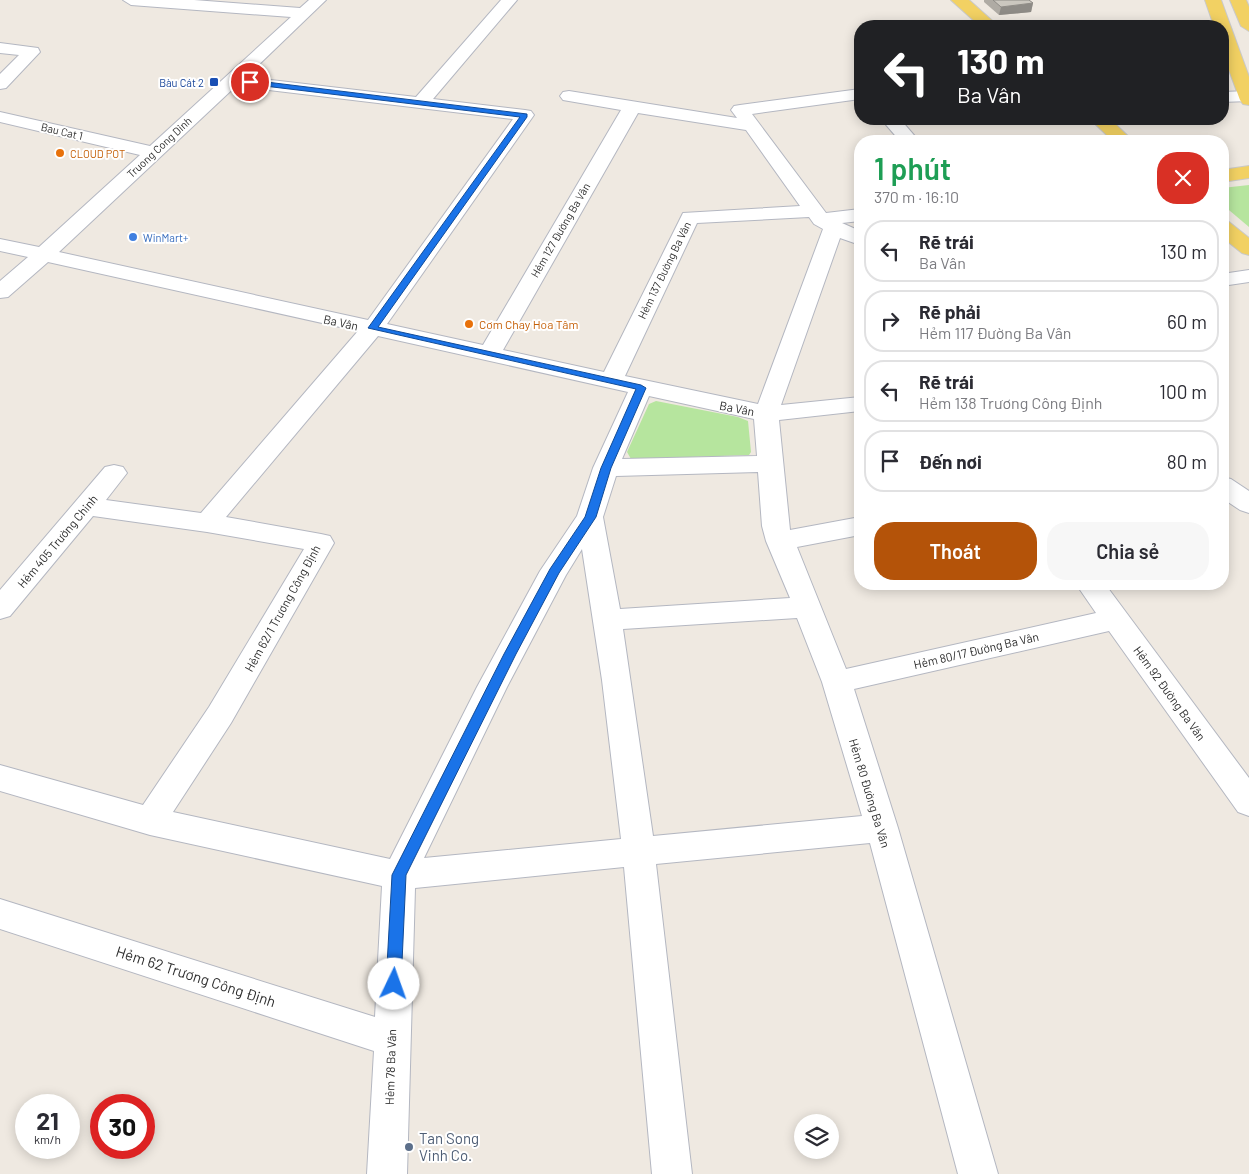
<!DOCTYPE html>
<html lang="vi">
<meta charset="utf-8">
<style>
:root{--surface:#fff;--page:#f7f7f7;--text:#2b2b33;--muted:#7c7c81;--line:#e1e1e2;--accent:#b45309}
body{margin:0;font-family:Barlow,sans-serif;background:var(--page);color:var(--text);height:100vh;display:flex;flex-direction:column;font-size:19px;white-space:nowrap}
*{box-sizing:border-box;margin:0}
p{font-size:16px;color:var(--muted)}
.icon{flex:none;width:28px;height:28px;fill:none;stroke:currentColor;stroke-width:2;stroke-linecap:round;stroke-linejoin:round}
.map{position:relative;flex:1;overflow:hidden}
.sheet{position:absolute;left:854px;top:135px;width:375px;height:455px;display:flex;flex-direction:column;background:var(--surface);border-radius:20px;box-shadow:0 2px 12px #0003}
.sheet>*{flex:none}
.top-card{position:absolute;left:854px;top:20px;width:375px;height:105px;border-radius:20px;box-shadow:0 2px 12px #0003;background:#202124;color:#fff;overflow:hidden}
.tools{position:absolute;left:794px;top:1114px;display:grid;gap:10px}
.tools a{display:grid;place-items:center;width:45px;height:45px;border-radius:50%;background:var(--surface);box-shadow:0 2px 12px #0003;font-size:25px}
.speed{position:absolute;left:15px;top:1094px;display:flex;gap:10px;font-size:25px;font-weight:700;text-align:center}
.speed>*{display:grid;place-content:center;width:65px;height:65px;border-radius:50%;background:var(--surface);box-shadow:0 2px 12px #0003;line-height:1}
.speed small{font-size:12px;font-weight:400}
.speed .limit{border:8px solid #d22;background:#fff;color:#111}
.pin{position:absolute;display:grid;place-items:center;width:42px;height:42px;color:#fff;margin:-21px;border:2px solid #fff;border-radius:50%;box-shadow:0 1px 5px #0007}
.me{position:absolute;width:55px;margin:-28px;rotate:3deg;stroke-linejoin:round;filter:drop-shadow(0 0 4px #0008)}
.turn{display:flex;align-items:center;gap:18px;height:105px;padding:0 20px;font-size:22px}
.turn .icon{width:65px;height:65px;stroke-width:2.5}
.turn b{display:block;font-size:35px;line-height:42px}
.round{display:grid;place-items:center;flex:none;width:52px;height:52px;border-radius:20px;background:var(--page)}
.summary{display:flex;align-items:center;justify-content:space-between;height:85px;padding:0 20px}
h1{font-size:30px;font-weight:600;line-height:38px;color:#1e9e55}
.action{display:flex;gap:10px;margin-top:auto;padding:10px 20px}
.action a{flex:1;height:58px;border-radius:20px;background:var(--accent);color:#fff;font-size:20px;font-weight:600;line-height:58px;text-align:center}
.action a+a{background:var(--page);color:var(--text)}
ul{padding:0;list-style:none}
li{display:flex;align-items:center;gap:15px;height:62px;margin:0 10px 8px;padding:0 10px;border:2px solid var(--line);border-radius:20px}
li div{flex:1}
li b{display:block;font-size:19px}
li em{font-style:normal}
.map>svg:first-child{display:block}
.green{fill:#b6e59e}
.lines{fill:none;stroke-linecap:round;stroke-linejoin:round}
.minor-casing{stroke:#b4b7c1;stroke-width:2}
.major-casing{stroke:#c9c9c9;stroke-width:2}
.minor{fill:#fff;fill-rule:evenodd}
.major{fill:#f2d163;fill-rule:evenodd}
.wall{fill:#afaba4}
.shaded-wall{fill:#8e8b86}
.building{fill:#cbc7bf;stroke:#8e8b86}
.route{fill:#1a73e8;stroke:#114b97}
.transit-dot{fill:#1a4fb4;stroke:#fff;stroke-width:2}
.food-dot{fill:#e8710a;stroke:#fff;stroke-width:2}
.shop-dot{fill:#3f7fe0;stroke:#fff;stroke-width:2}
.service-dot{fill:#5c6f8a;stroke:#fff;stroke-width:2}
.labels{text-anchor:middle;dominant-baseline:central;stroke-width:4;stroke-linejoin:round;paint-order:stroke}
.far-transit-label{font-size:11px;fill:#164399;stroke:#fff;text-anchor:end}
.far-street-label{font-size:11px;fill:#2e2e2e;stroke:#fff}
.far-food-label{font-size:11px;fill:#c56008;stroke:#fff;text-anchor:start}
.far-shop-label{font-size:11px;fill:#366cbe;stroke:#fff;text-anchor:start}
.street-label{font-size:12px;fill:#2e2e2e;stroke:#fff}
.food-label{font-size:12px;fill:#c56008;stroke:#fff;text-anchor:start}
.near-street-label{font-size:15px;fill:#2e2e2e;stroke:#fff}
.near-service-label{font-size:15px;fill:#4e5e75;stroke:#fff;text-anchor:start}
</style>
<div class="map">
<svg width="1249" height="1174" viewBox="0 0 1249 1174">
<rect width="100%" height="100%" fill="#efe9e1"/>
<!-- green -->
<path class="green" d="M 1249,185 L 1249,227 L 1223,205 L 1222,188 Z
M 656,401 L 738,417 L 748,421 L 751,452 L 749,455 L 631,459 L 627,452 L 649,404 Z"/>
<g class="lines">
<defs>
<path id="minor" d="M 123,0 L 194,0 L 300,8 L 309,0 L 326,0 L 246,77 L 416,97 L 501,0 L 517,0 L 433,99 L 525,110 L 531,111 L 534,115 L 387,324 L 483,345 L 621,110 L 563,100 L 560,96 L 563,92 L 569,91 L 737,118 L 731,110 L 734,106 L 740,105 L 860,89 L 860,99 L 752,114 L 826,213 L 860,209 L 860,221 L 842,223 L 860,231 L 860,245 L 840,238 L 781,405 L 860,397 L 860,411 L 779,420 L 790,530 L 860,517 L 860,535 L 797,547 L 846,669 L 1096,613 L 1076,584 L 1105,584 L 1249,778 L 1249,816 L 1238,812 L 1109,631 L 854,689 L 898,828 L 998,1174 L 958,1174 L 870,843 L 656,864 L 692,1174 L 652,1174 L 624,867 L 415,888 L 407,1174 L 367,1174 L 374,1051 L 0,929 L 0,899 L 375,1017 L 382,886 L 150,835 L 0,791 L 0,765 L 143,805 L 209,707 L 304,549 L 207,532 L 93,516 L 10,616 L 0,619 L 0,590 L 105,467 L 114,465 L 123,467 L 127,473 L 106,500 L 201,513 L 358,331 L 48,262 L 8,297 L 0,298 L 0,281 L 28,257 L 0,251 L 0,239 L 39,247 L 140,155 L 0,122 L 0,112 L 150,146 L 291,17 L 131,5 ZM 236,86 L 513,119 L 368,320 L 59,252 ZM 638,113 L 746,130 L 800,206 L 683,213 L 604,372 L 503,350 ZM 809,217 L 814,224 L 823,229 L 758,404 L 625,376 L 697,223 ZM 378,336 L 628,392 L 593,468 L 577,516 L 540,571 L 477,687 L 390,859 L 173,812 L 231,723 L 334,543 L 330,536 L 321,534 L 226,517 ZM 649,396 L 754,419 L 757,456 L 622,459 ZM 758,472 L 762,526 L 766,541 L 790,598 L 620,609 L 603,517 L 616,476 ZM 582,549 L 602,680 L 621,839 L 424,858 L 507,687 L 566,575 ZM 797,618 L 822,682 L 862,816 L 653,836 L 623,629 Z
M 0,43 L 38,48 L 40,52 L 6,88 L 0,89 L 0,74 L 19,55 L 0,53 Z
M 1249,91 L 1249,101 L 1222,102 L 1222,92 Z
M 881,119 L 900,119 L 919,141 L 900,141 Z
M 1249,270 L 1249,282 L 1222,286 L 1222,274 Z
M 1222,477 L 1231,479 L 1249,491 L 1249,513 L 1240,510 L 1222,498 Z"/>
<path id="major" d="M 951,0 L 969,0 L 998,26 L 980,26 Z
M 1205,0 L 1221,0 L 1249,77 L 1249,105 L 1243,104 L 1240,100 L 1222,51 L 1222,26 L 1214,26 Z
M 1230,0 L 1246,0 L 1249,7 L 1249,31 L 1241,26 Z
M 1090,119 L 1110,119 L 1133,141 L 1113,141 Z
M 1249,166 L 1249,178 L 1222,182 L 1222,170 Z
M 1222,220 L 1229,222 L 1249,238 L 1249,255 L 1242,253 L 1222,237 Z"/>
</defs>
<!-- minor casing -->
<use href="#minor" class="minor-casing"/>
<!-- major casing -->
<use href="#major" class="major-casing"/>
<!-- minor -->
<use href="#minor" class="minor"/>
<!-- major -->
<use href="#major" class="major"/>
</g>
<!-- wall -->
<path class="wall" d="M 984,0 L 1029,0 L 1033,3 L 1031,12 L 999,15 L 984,2 Z"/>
<!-- shaded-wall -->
<path class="shaded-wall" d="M 1033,3 L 1031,12 L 999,15 L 1001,7 Z"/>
<!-- building -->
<path class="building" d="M 993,0 L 1029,0 L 1033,3 L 1001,7 Z"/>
<!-- route -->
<path class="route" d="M 250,80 L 527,114 L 527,117 L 378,327 L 641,385 L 646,388 L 611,468 L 596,517 L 559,573 L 516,654 L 406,875 L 401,984 L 399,989 L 394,991 L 389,989 L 386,984 L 392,875 L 504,654 L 550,569 L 585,517 L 601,468 L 636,389 L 368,328 L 520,117 L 248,84 Z"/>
<!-- markers -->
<rect class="transit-dot" x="209" y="77" width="10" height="10" rx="2.5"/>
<g class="food-dot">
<circle cx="60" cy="153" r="5"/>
<circle cx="469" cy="324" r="5"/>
</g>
<circle class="shop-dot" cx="133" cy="237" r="5"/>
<circle class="service-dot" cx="409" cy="1147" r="5"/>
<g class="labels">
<!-- far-transit labels -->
<g class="far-transit-label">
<text x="204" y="82">Bàu Cát 2</text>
</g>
<!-- far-street labels -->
<g class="far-street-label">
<text transform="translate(62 131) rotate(13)">Bau Cat 1</text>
<text transform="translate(159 147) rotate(-43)">Truong Cong Dinh</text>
<text transform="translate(560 230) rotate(-60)">Hẻm 127 Đường Ba Vân</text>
<text transform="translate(664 270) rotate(-64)">Hẻm 137 Đường Ba Vân</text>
</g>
<!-- far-food labels -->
<g class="far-food-label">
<text x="70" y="153">CLOUD POT</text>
</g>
<!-- far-shop labels -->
<g class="far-shop-label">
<text x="143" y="237">WinMart+</text>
</g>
<!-- street labels -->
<g class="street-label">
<text transform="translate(341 322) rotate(12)">Ba Vân</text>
<text transform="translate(737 408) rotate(11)">Ba Vân</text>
<text transform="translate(57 541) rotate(-50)">Hẻm 405 Trường Chinh</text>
<text transform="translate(282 608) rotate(-61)">Hẻm 62/1 Trương Công Định</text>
<text transform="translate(976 650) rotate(-13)">Hẻm 80/17 Đường Ba Vân</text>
<text transform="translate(1170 693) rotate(54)">Hẻm 92 Đường Ba Vân</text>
<text transform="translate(870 793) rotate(73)">Hẻm 80 Đường Ba Vân</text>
<text transform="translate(390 1067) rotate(-88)">Hẻm 78 Ba Vân</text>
</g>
<!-- food labels -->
<g class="food-label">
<text x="479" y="324">Cơm Chay Hoa Tâm</text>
</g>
<!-- near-street labels -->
<g class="near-street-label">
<text transform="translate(196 976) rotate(18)">Hẻm 62 Trương Công Định</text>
</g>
<!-- near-service labels -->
<g class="near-service-label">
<text x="419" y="1138">Tan Song<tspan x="419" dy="17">Vinh Co.</tspan></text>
</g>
</g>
</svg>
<div class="tools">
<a><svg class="icon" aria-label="layers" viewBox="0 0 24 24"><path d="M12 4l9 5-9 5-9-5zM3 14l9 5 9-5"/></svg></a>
</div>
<div class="speed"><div>21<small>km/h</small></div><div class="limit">30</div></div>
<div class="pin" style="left:250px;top:82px;background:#d93025"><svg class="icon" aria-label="arrive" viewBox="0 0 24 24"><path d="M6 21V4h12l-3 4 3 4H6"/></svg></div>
<svg class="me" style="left:394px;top:984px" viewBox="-20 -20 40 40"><circle r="19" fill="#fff"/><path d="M0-13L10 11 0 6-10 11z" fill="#1a73e8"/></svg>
<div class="top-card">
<div class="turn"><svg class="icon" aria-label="left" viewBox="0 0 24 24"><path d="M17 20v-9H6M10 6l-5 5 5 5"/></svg><div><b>130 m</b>Ba Vân</div></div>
</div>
<section class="sheet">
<div class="summary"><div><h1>1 phút</h1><p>370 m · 16:10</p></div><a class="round" style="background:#d93025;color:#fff"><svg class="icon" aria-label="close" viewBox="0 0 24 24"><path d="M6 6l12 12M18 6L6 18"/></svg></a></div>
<ul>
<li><svg class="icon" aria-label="left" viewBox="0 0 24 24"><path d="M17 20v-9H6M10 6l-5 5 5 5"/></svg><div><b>Rẽ trái</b><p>Ba Vân</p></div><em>130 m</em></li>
<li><svg class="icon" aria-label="right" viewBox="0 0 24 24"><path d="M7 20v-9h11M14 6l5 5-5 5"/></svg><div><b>Rẽ phải</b><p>Hẻm 117 Đường Ba Vân</p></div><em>60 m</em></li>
<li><svg class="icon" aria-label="left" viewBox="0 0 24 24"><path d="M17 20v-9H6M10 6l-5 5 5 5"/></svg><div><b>Rẽ trái</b><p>Hẻm 138 Trương Công Định</p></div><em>100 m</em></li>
<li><svg class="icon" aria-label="arrive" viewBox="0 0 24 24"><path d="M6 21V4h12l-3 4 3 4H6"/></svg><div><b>Đến nơi</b></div><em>80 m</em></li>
</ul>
<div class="action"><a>Thoát</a><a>Chia sẻ</a></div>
</section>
</div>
